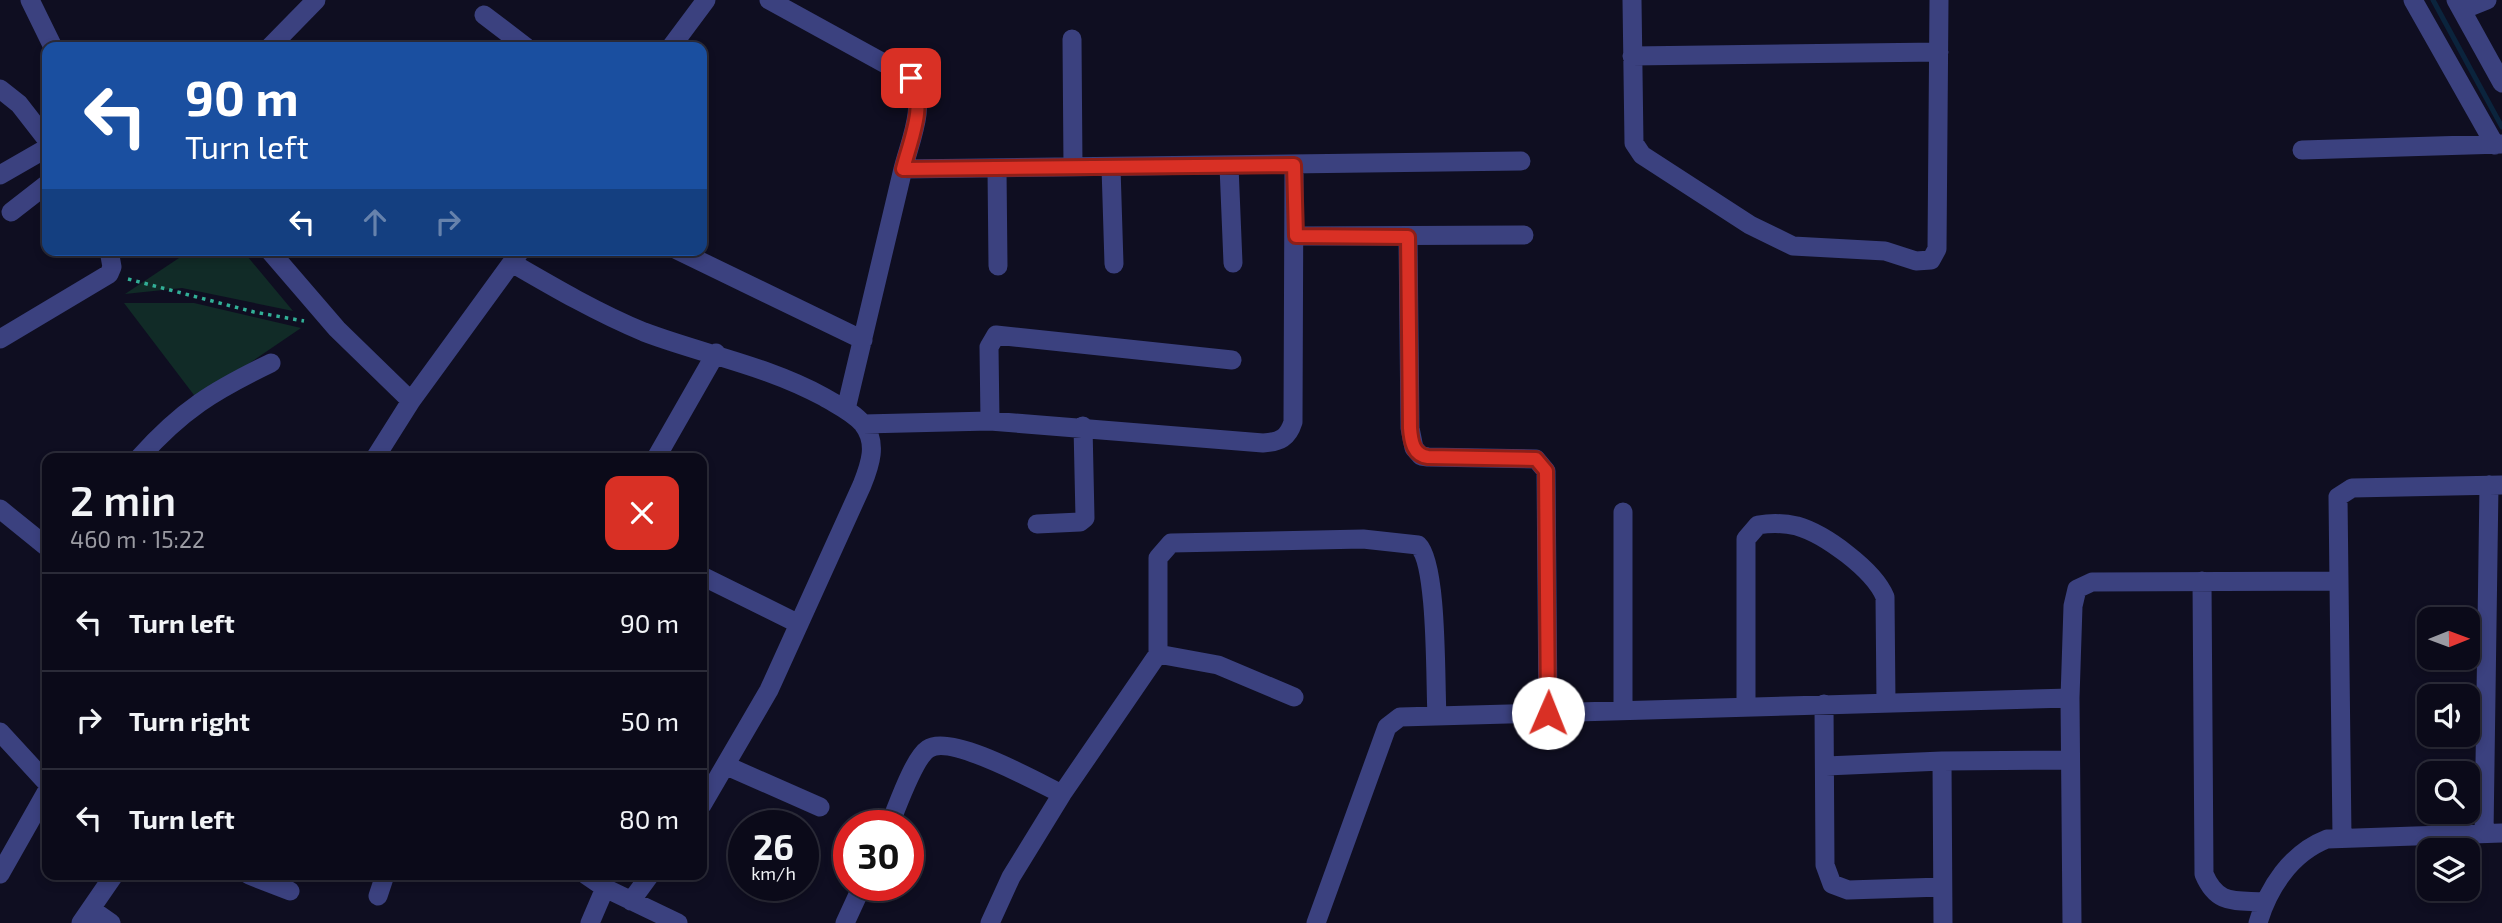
<!DOCTYPE html>
<meta charset="utf-8">
<style>
:root{--surface:#0b0a19;--page:#141322;--text:#f1f3f6;--muted:#9a9aa2;--line:#2b2b38}
body{margin:0;font-family:"Exo 2",sans-serif;background:var(--page);color:var(--text);height:100vh;display:flex;flex-direction:column;font-size:26px;white-space:nowrap}
*{box-sizing:border-box;margin:0}
p{font-size:23px;color:var(--muted)}
.icon{flex:none;width:38px;height:38px;fill:none;stroke:currentColor;stroke-width:2;stroke-linecap:round;stroke-linejoin:round}
.map{position:relative;flex:1;overflow:hidden}
.details{position:absolute;left:42px;top:453px;width:665px;height:427px;display:flex;flex-direction:column;background:var(--surface);border-radius:14px;box-shadow:0 4px 10px #0003,0 0 0 2px var(--line)}
.details>*{flex:none}
.guide{position:absolute;left:42px;top:42px;width:665px;height:214px;border-radius:14px;box-shadow:0 4px 10px #0003,0 0 0 2px var(--line);background:#1a4fa0;color:#fff;overflow:hidden}
.needle{width:46px;rotate:89deg}
.buttons{position:absolute;left:2417px;top:607px;display:grid;gap:14px}
.buttons a{display:grid;place-items:center;width:63px;height:63px;border-radius:14px;background:var(--surface);box-shadow:0 4px 10px #0003,0 0 0 2px var(--line);font-size:35px}
.speed{position:absolute;left:728px;top:810px;display:flex;gap:14px;font-size:35px;font-weight:700;text-align:center}
.speed>*{display:grid;place-content:center;width:91px;height:91px;border-radius:50%;background:var(--surface);box-shadow:0 4px 10px #0003,0 0 0 2px var(--line);line-height:1}
.speed small{font-size:18px;font-weight:400}
.speed .limit{border:10px solid #d22;background:#fff;color:#111}
.pin{position:absolute;display:grid;place-items:center;width:60px;height:60px;color:#fff;margin:-30px;border-radius:14px;box-shadow:0 4px 10px #0006}
.me{position:absolute;width:77px;margin:-38px;rotate:1deg;stroke-linejoin:round;filter:drop-shadow(0 0 5px #0008)}
.turn{display:flex;align-items:center;gap:24px;height:147px;padding:0 28px;font-size:32px}
.turn .icon{width:91px;height:91px;stroke-width:2.5}
.turn b{display:block;font-size:49px;line-height:60px}
.lanes{display:flex;align-items:center;height:66px;padding:0 28px;background:#0003;justify-content:center;gap:35px;direction:ltr}
.lanes .off{opacity:.35}
.round{display:grid;place-items:center;flex:none;width:74px;height:74px;border-radius:14px;background:var(--page)}
.summary{display:flex;align-items:center;justify-content:space-between;height:119px;padding:0 28px}
h1{font-size:42px;font-weight:600;line-height:52px}
ul{padding:0;list-style:none}
li{display:flex;align-items:center;gap:21px;height:98px;padding:0 28px;border-top:2px solid var(--line)}
li div{flex:1}
li b{display:block;font-size:26px}
li em{font-style:normal}
.map>svg:first-child{display:block}
.green{fill:#112b27}
.lines{fill:none;stroke-linecap:round;stroke-linejoin:round}
.stream{stroke:#0b243d;stroke-width:5}
.path{stroke:#32af97;stroke-width:3.5;stroke-dasharray:3.5 5;stroke-linecap:butt}
.minor{stroke:#3b417f;stroke-width:19}
.route-casing{stroke:#8d1f18;stroke-width:18}
.route{stroke:#d93025;stroke-width:12}
</style>
<div class="map">
<svg width="2502" height="923" viewBox="0 0 2502 923">
<rect width="100%" height="100%" fill="#0f0e21"/>
<!-- green -->
<path class="green" d="M 191,250 L 242,250 L 293,311 L 182,288 L 125,294 Z
M 124,303 L 194,303 L 301,328 L 197,399 Z"/>
<g class="lines">
<!-- stream -->
<path class="stream" d="M 2433,0 L 2502,127"/>
<!-- path -->
<path class="path" d="M 128,279 L 254,312 L 304,321"/>
<!-- minor -->
<path class="minor" d="M 30,0 L 53,47
M 769,0 L 911,78 C 927,105 910,141 903,169 L 1521,161
M 1632,0 L 1634,143 L 1642,155 L 1750,225 L 1793,246 L 1885,251 L 1916,261 L 1931,260 L 1937,249 L 1939,0
M 2413,0 L 2495,145
M 2456,0 L 2502,83
M 2462,10 L 2487,0
M 484,15 L 526,47
M 1072,39 L 1073,167
M 270,47 L 316,0
M 671,47 L 706,0
M 1632,56 L 1939,52
M 0,89 L 19,104 L 47,140
M 2302,150 L 2502,144
M 1229,166 L 1233,263
M 1111,167 L 1114,264
M 997,169 L 998,266
M 0,175 L 47,148
M 11,212 L 47,184
M 1296,236 L 1524,235
M 1408,237 L 1410,428 L 1414,448 L 1421,456 L 1428,457 L 1536,459 L 1546,471 L 1548,713
M 269,250 L 337,329 L 411,401
M 677,250 L 863,340
M 512,263 C 555,288 598,313 644,332 C 705,355 765,365 824,397 C 837,405 853,412 863,424 C 878,443 870,465 862,485 L 769,690 L 702,805
M 0,339 L 109,274 L 112,267 L 109,250
M 846,409 L 903,169
M 990,421 L 989,347 L 996,335 L 1232,360
M 863,424 L 990,421 L 1263,443 C 1280,442 1288,438 1293,422 L 1294,165
M 139,458 C 182,410 213,391 271,363
M 375,458 L 411,401 L 521,250
M 656,458 L 716,353
M 0,509 L 47,547
M 1623,512 L 1623,711
M 1037,524 L 1080,522 L 1085,518 L 1083,426
M 702,576 L 799,624
M 2202,581 L 2204,874 C 2217,905 2234,900 2264,902
M 1158,654 L 1218,665 L 1294,697
M 1824,704 L 1825,865 L 1832,884 L 1848,890 L 1942,887
M 1746,707 L 1746,539 L 1758,525 C 1770,523 1784,523 1797,526 C 1825,534 1874,570 1885,597 L 1886,703
M 0,732 L 47,783
M 1942,761 L 1943,923
M 727,766 L 820,807
M 1826,766 L 1942,761 L 2069,760
M 889,826 C 897,808 913,759 928,749 C 950,733 1037,782 1062,794
M 2484,834 L 2489,485
M 2342,838 L 2338,497 L 2352,488 L 2502,485
M 0,874 L 47,791
M 249,875 L 290,891
M 586,875 L 605,888 L 678,923
M 378,896 L 385,875
M 631,901 L 650,875
M 91,909 L 111,923
M 81,923 L 114,875
M 590,923 L 605,888
M 845,923 L 862,886
M 990,923 L 1011,877 L 1062,794 L 1158,654 L 1158,558 L 1171,543 L 1363,539 L 1418,545 C 1438,564 1435,683 1437,715
M 1316,923 L 1387,727 L 1400,717 L 2070,698
M 2072,923 L 2070,698 L 2073,606 L 2077,589 L 2092,582 L 2338,581
M 2258,923 C 2268,888 2291,853 2327,839 L 2502,833"/>
</g>
<g class="lines">
<defs>
<path id="route" d="M 911,78 C 927,104 910,141 903,169 L 1294,165 L 1296,236 L 1408,237 L 1410,428 C 1411,441 1413,455 1428,457 L 1536,459 L 1546,471 L 1548,713"/>
</defs>
<!-- route casing -->
<use href="#route" class="route-casing"/>
<!-- route -->
<use href="#route" class="route"/>
</g>
</svg>
<div class="buttons">
<a><svg class="needle" viewBox="-14 -14 28 28"><path d="M0-13l5 13h-10z" fill="#e53935"/><path d="M0 13l5-13h-10z" fill="#9a9aa2"/></svg></a>
<a><svg class="icon" aria-label="sound" viewBox="0 0 24 24"><path d="M4 9h4l5-4v14l-5-4H4zM17 9q2 3 0 6"/></svg></a>
<a><svg class="icon" aria-label="search" viewBox="0 0 24 24"><circle cx="10" cy="10" r="6"/><path d="M15 15l6 6"/></svg></a>
<a><svg class="icon" aria-label="layers" viewBox="0 0 24 24"><path d="M12 4l9 5-9 5-9-5zM3 14l9 5 9-5"/></svg></a>
</div>
<div class="speed"><div>26<small>km/h</small></div><div class="limit">30</div></div>
<div class="pin" style="left:911px;top:78px;background:#d93025"><svg class="icon" aria-label="arrive" viewBox="0 0 24 24"><path d="M6 21V4h12l-3 4 3 4H6"/></svg></div>
<svg class="me" style="left:1548px;top:713px" viewBox="-20 -20 40 40"><circle r="19" fill="#fff"/><path d="M0-13L10 11 0 6-10 11z" fill="#d93025"/></svg>
<div class="guide">
<div class="turn"><svg class="icon" aria-label="left" viewBox="0 0 24 24"><path d="M17 20v-9H6M10 6l-5 5 5 5"/></svg><div><b>90 m</b>Turn left</div></div>
<div class="lanes"><svg class="icon" aria-label="left" viewBox="0 0 24 24"><path d="M17 20v-9H6M10 6l-5 5 5 5"/></svg><svg class="icon off" aria-label="ahead" viewBox="0 0 24 24"><path d="M12 20V5M6 11l6-6 6 6"/></svg><svg class="icon off" aria-label="right" viewBox="0 0 24 24"><path d="M7 20v-9h11M14 6l5 5-5 5"/></svg></div>
</div>
<section class="details">
<div class="summary"><div><h1>2 min</h1><p>460 m · 15:22</p></div><a class="round" style="background:#d93025;color:#fff"><svg class="icon" aria-label="close" viewBox="0 0 24 24"><path d="M6 6l12 12M18 6L6 18"/></svg></a></div>
<ul>
<li><svg class="icon" aria-label="left" viewBox="0 0 24 24"><path d="M17 20v-9H6M10 6l-5 5 5 5"/></svg><div><b>Turn left</b></div><em>90 m</em></li>
<li><svg class="icon" aria-label="right" viewBox="0 0 24 24"><path d="M7 20v-9h11M14 6l5 5-5 5"/></svg><div><b>Turn right</b></div><em>50 m</em></li>
<li><svg class="icon" aria-label="left" viewBox="0 0 24 24"><path d="M17 20v-9H6M10 6l-5 5 5 5"/></svg><div><b>Turn left</b></div><em>80 m</em></li>
</ul>
</section>
</div>
